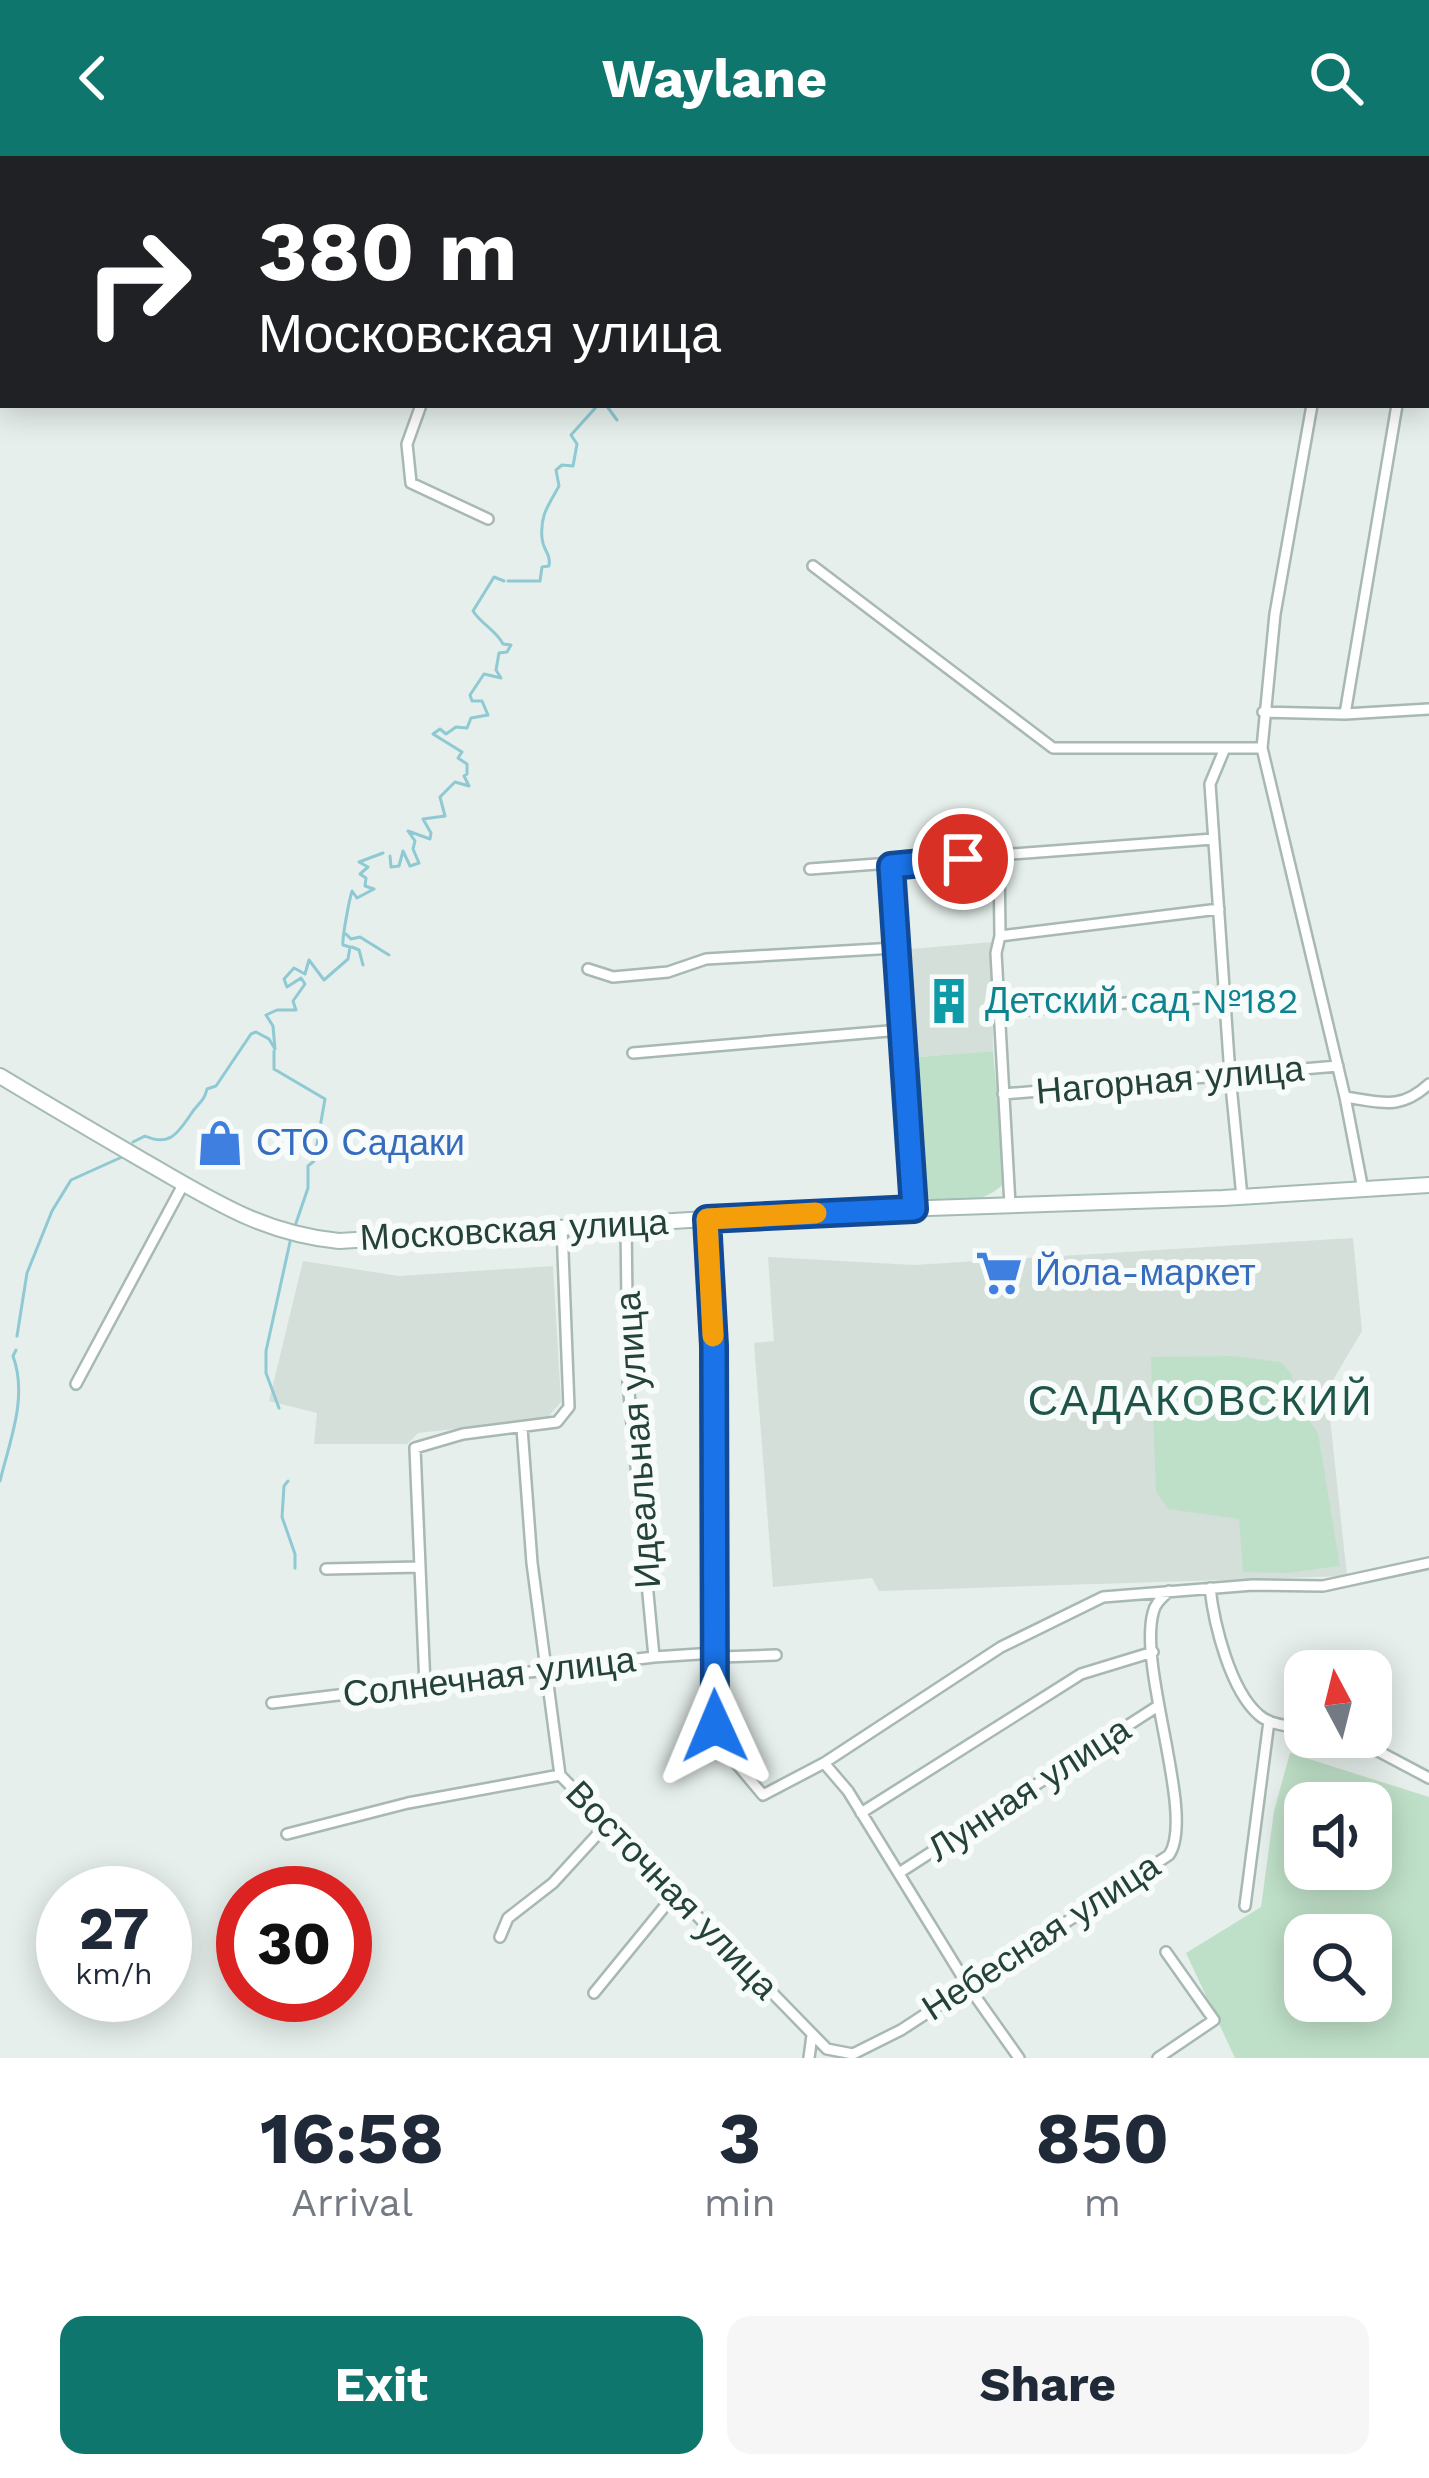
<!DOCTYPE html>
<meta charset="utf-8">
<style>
:root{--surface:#fff;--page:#f6f6f7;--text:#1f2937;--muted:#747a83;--accent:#0f766e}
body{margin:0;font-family:"Work Sans",sans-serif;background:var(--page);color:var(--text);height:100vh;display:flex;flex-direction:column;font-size:45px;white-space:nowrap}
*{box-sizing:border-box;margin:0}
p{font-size:39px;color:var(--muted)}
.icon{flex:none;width:66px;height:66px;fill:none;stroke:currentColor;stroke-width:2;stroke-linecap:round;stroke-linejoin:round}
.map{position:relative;height:1902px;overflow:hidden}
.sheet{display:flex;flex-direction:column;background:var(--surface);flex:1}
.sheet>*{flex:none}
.banner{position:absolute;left:0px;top:0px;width:1431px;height:252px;box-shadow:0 6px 30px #0003;background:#202124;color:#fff;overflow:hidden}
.needle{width:78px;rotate:353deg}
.fabs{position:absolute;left:1284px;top:1494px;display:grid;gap:24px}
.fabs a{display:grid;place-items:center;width:108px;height:108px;border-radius:24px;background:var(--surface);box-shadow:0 6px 30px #0003;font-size:60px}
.speed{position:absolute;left:36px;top:1710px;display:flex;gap:24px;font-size:60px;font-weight:700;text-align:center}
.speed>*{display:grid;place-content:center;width:156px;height:156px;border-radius:50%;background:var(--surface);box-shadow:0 6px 30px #0003;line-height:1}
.speed small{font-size:30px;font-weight:400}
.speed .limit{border:18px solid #d22;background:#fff;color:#111}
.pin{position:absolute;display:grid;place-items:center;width:102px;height:102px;color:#fff;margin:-51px;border:6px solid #fff;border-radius:50%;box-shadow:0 3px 12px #0007}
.me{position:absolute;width:132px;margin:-66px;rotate:359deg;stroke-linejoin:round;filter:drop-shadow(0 0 9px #0008)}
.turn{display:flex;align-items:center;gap:42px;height:252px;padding:0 60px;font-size:54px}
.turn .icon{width:156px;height:156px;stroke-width:2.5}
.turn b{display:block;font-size:84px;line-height:102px}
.eta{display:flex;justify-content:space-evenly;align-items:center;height:204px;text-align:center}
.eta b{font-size:72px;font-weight:700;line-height:84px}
.button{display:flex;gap:24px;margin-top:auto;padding:24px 60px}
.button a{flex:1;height:138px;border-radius:24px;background:var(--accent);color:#fff;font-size:48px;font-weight:700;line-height:138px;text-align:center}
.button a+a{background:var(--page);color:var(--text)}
header{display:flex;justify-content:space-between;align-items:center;height:156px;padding:0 60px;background:var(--accent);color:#fff;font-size:54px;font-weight:700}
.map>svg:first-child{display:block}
.built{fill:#d4dfda}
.green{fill:#bfe0c8;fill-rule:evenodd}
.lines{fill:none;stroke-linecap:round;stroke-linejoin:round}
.stream{stroke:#8ec9d4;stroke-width:3}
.street-casing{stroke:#a8b8b2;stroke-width:14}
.secondary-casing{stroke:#a4bbb3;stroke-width:18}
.street{stroke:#fff;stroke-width:9}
.secondary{stroke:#fff;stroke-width:14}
.route-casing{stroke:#114b97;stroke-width:30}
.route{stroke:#1a73e8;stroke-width:21}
.slow{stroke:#f59e0b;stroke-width:21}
.labels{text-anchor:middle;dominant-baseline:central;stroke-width:12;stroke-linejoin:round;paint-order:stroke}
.culture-label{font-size:36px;fill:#0d838f;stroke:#f7fbf9;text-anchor:start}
.street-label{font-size:36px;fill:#24423a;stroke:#f7fbf9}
.shop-label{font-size:36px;fill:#366cbe;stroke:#f7fbf9;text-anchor:start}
.quarter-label{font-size:42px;letter-spacing:3px;fill:#1f5548;stroke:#f7fbf9}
</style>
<header><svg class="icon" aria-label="back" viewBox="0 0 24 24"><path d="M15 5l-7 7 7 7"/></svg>Waylane<svg class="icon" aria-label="search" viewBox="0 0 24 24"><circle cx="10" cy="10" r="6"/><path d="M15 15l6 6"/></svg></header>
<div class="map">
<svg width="1429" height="1902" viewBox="0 0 1429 1902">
<rect width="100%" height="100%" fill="#e6efeb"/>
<!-- built -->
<path class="built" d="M 992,786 L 993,895 L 906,902 L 900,794 Z
M 1353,1082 L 1362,1175 L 1327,1234 L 1347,1420 L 879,1435 L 872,1422 L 773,1431 L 754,1187 L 774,1185 L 768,1101 L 914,1109 Z
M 303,1105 L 399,1120 L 553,1110 L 561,1246 L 546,1263 L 418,1277 L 407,1288 L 314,1288 L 317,1257 L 269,1245 Z"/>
<!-- green -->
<path class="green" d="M 993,895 L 1005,1026 C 988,1048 931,1057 916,1031 L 906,902 Z
M 1233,1200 L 1280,1206 L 1291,1217 L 1298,1249 L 1318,1277 L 1340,1410 L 1287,1417 L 1243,1416 L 1239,1363 L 1168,1353 L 1156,1336 L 1151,1201 Z
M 1290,1597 L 1429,1641 L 1429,1902 L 1235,1902 L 1186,1797 L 1261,1751 L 1274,1655 ZM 1305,1647 L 1371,1647 L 1371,1713 L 1305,1713 ZM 1305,1779 L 1371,1779 L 1371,1845 L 1305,1845 Z"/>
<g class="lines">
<!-- stream -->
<path class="stream" d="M 27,0 L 33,3
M 1306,0 L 1311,3
M 823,3 L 825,0
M 606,249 L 617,264
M 508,425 L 540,425 L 542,411 L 549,410 C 551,397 543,395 542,382 C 540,359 548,350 559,330 L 556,314 L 562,309 L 573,310 L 577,288 L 571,279 L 598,249
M 390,700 L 391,711 L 399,710 L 403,695 L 410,710 L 419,707 L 413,693 L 415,685 L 408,675 L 430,683 L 431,677 L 423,663 L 445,660 L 440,641 L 455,626 L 469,630 L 464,620 L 467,618 L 467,608 L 458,602 L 462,596 L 433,578 L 440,573 L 446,578 L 456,571 L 467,572 L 471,562 L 488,559 L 482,545 L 472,545 L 470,539 L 484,518 L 501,522 L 496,514 L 499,497 L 507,496 L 511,489 L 503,488 C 496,474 482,469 473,455 L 494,421 L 504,425
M 346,778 L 351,783 L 360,781 L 389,799
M 352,791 L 359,794 L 363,809
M 274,895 L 274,913 L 325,943 L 314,1005 L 308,1010 L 308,1032 L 295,1070
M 133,986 L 145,980 C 170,991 178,977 191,958 C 198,947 204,946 207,933 L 216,930 L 251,878 L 256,876 L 269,883 L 275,893 L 273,870 L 266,859 L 277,854 L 296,854 L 293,845 L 305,828 L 301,822 L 287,831 L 284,823 L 294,812 L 305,818 L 309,804 L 324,824 L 348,803 L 350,791 L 343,789 C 342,782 349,745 352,735 L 357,742 L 374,733 L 365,730 L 366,722 L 360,718 L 368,711 L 359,706 L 383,697
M 17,1180 L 27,1117 L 52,1055 L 71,1024 L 122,1001
M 279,1252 L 266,1217 L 266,1195 L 290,1086
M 0,1325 C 10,1284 28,1241 13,1200 L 16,1194
M 288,1325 L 284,1330 L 282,1361 L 295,1398 L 295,1412"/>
<defs>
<path id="street" d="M 545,3 L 547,0
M 1366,3 L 1366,0
M 1428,114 L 1429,114
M 421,249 L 407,288 L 411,327 L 488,363
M 1312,249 L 1275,458 L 1262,592 L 1345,941 L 1363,1034
M 813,410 L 1053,592 L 1262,592
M 1263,556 L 1345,558 L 1429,553
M 1345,558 L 1397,249
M 1225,592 L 1210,628 L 1230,919 L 1242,1041
M 999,699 L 1000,780 L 996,797 L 1010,1049
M 891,709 L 914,1053
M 810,713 L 1213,683
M 1000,780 L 1219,753
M 588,813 L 613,821 L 668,816 L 706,803 L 895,792
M 998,856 L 1226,840
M 633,897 L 900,874
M 1003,938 L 1338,910
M 1345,941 C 1381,946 1400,955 1429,928
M 707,1063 L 714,1190 L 715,1570 L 721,1589 L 763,1639 L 824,1607 L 1001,1491 L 1103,1441 L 1253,1429 L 1323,1430 L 1429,1407
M 626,1067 L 628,1226 L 654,1501
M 76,1228 L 184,1027
M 522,1272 L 532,1407 L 560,1619 L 827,1893 L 853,1898 L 901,1874 L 1169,1699 C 1196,1660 1138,1514 1153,1457 C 1155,1447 1162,1442 1169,1435
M 326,1413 L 420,1411
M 1210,1432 C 1214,1468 1230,1534 1259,1559 C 1270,1569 1290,1570 1305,1573
M 425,1530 L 415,1292 L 463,1278 L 557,1266 L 569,1251 L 562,1071
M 272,1547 L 654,1501 L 714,1497 L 721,1501 L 776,1499
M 1338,1581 L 1361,1586 L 1429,1622
M 824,1607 L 848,1635 L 968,1830 L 1019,1902
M 861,1657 L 1081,1518 L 1153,1496
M 287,1678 L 408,1647 L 560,1619
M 899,1717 L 1158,1550
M 1245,1750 L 1269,1565
M 500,1781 L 508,1762 L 553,1727 L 606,1669
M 594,1837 L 674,1739
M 809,1902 L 812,1879
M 1158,1902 L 1214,1864 L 1166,1796"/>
<path id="secondary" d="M 0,920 C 48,949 96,977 144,1005 C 211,1043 260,1077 339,1085 L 841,1055 L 1223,1042 L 1429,1029"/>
</defs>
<!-- street casing -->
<use href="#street" class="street-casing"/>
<!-- secondary casing -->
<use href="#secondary" class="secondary-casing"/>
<!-- street -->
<use href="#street" class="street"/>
<!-- secondary -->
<use href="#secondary" class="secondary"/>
</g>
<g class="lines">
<defs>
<path id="route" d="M 715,1570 L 714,1190 L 707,1063 L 914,1053 L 891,710 L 963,703"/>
</defs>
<!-- route casing -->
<use href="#route" class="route-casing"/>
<!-- route -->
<use href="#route" class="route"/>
<!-- slow -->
<path class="slow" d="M 713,1180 L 707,1063 L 816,1057"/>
</g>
<!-- icons -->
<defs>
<symbol id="building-bare" viewBox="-9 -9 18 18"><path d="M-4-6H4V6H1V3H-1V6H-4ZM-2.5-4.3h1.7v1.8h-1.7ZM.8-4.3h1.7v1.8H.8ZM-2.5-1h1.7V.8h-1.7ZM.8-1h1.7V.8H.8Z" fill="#0f9aa8" stroke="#f7fbf9" stroke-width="2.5" paint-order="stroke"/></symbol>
<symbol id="shop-bare" viewBox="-9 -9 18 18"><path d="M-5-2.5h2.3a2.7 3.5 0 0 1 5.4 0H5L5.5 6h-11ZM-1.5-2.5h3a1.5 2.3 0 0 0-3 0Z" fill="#3f7fe0" stroke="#f7fbf9" stroke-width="2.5" paint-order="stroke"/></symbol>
<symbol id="supermarket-bare" viewBox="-9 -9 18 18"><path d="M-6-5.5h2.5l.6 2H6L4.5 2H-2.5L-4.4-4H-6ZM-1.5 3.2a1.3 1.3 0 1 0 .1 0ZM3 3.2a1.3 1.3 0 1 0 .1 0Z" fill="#3f7fe0" stroke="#f7fbf9" stroke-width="2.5" paint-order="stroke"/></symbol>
</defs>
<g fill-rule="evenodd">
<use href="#building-bare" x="916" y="812" width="66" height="66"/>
<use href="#shop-bare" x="187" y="954" width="66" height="66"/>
<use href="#supermarket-bare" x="966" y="1084" width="66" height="66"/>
</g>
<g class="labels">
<!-- culture labels -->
<g class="culture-label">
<text x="985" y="845">Детский сад №182</text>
</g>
<!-- street labels -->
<g class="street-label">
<text transform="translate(1170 924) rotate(-5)">Нагорная улица</text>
<text transform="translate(514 1074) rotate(-3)">Московская улица</text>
<text transform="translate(638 1284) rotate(-94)">Идеальная улица</text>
<text transform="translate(489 1521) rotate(-7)">Солнечная улица</text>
<text transform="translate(1029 1633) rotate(-33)">Лунная улица</text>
<text transform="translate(672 1734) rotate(46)">Восточная улица</text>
<text transform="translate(1041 1781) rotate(-33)">Небесная улица</text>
</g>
<!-- shop labels -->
<g class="shop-label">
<text x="256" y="987">СТО Садаки</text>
<text x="1035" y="1117">Йола-маркет</text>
</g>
<!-- quarter labels -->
<g class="quarter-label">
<text x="1201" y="1244">САДАКОВСКИЙ</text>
</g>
</g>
</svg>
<div class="fabs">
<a><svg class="needle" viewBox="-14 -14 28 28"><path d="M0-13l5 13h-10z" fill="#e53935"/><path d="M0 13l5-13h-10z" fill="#747a83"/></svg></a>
<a><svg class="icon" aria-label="sound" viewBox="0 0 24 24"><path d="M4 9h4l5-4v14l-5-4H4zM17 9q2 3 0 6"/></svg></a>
<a><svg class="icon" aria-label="search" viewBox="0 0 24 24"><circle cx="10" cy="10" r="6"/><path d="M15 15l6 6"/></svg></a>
</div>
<div class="speed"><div>27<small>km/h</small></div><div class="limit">30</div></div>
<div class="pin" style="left:963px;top:703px;background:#d93025"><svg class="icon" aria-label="arrive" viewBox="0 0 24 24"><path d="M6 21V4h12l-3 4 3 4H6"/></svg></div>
<svg class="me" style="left:715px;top:1570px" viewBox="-20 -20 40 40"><path d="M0-17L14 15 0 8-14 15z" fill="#1a73e8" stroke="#fff" stroke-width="4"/></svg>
<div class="banner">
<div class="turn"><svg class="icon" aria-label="right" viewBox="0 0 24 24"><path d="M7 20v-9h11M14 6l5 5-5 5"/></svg><div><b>380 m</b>Московская улица</div></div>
</div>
</div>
<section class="sheet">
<div class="eta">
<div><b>16:58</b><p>Arrival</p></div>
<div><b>3</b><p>min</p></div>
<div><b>850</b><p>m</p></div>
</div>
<div class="button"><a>Exit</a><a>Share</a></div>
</section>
